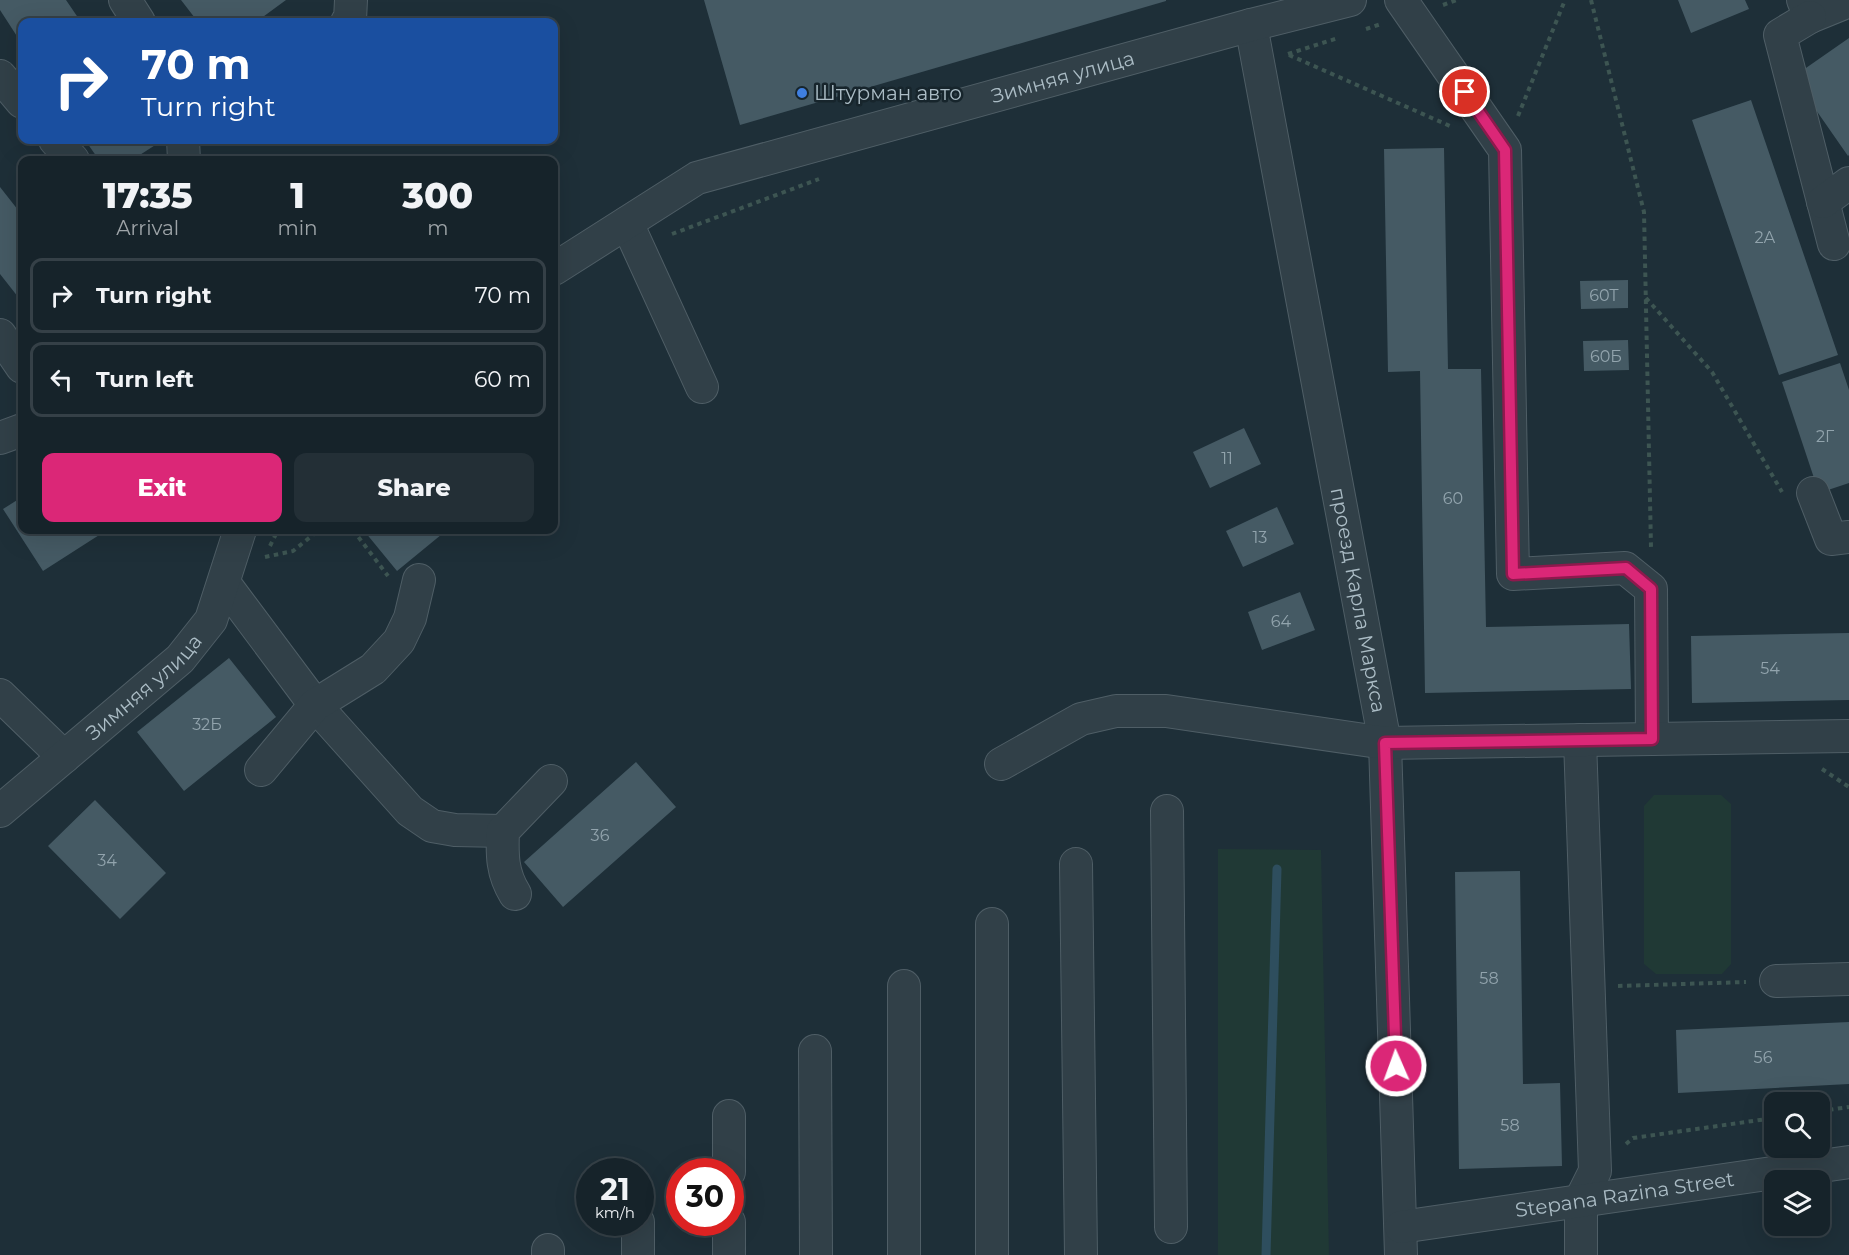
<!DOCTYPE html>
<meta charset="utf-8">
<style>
:root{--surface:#16232a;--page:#232f36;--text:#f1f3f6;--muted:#9ea4a8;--line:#354047;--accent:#db2777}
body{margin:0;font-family:Montserrat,sans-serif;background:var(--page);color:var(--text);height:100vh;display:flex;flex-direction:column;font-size:22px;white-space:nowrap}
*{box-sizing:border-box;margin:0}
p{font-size:20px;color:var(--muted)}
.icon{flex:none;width:33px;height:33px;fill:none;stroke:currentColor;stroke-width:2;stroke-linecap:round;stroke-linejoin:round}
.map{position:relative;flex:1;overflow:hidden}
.panel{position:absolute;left:18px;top:156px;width:540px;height:378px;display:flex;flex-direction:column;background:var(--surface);border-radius:12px;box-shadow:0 6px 24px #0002,0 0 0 2px var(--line)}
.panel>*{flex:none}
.hud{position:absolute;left:18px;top:18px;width:540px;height:126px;border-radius:12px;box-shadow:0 6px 24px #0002,0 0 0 2px var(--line);background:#1a4fa0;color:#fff;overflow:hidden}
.fabs{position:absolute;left:1764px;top:1092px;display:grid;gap:12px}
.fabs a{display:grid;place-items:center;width:66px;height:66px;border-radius:12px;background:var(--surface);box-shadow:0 6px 24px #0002,0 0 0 2px var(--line);font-size:30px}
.speed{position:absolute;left:576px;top:1158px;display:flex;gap:12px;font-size:30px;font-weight:700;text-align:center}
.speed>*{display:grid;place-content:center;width:78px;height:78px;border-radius:50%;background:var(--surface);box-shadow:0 6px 24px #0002,0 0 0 2px var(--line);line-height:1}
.speed small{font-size:15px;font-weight:400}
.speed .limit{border:9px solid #d22;background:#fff;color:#111}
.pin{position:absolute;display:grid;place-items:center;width:51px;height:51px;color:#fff;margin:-26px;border:3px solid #fff;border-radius:50%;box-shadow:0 2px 6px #0007}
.me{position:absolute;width:66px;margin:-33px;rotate:358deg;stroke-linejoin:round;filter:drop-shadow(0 0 4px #0008)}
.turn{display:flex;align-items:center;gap:21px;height:126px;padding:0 24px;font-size:27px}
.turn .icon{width:78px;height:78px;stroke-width:2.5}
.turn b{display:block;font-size:42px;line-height:51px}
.eta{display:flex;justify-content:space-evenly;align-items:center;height:102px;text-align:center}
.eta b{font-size:36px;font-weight:800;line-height:42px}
.primary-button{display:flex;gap:12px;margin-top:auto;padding:12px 24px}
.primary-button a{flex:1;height:69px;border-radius:12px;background:var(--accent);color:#fff;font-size:24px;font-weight:800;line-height:69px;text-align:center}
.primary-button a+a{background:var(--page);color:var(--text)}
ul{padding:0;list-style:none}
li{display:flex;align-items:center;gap:18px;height:75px;margin:0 12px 9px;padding:0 12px;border:3px solid var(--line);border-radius:12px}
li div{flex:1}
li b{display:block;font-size:22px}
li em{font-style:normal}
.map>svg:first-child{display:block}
.green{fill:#203935}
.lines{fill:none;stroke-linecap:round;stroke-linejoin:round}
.stream{stroke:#2e4e5e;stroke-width:9}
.building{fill:#455a64}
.minor-casing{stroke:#4f5e66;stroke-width:34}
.path{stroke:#3d5552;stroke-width:4;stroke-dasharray:4.5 4.5;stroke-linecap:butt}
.minor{stroke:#314048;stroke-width:32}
.route-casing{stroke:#8e194d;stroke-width:15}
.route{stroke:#db2777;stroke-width:10}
.shop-dot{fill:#3f7fe0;stroke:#17252c;stroke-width:2}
.labels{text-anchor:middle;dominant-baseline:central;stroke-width:5;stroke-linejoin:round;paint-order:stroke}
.number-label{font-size:16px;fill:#92a4ad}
.street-label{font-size:20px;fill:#abbcc5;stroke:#17252c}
.poi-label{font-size:20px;fill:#abbcc5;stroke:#17252c;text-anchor:start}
</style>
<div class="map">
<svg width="1849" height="1255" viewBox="0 0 1849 1255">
<rect width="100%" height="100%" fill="#1e2f38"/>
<!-- green -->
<path class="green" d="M 1654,795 L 1721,795 L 1731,804 L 1731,964 L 1722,974 L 1656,974 L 1644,964 L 1644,806 Z
M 1218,849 L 1321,850 L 1329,1255 L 1218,1255 Z"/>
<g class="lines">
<!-- stream -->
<path class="stream" d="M 1266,1255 L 1277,869"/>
</g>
<!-- building -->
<path class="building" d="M 0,0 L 66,0 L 81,22 L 22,22 L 22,44 L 0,10 Z
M 181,0 L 286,0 L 256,22 L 198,22 Z
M 704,0 L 1166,0 L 1166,1 L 740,125 Z
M 1678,0 L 1745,0 L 1749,9 L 1691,33 Z
M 1849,38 L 1849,155 L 1848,156 L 1793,77 Z
M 1751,100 L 1838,355 L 1779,375 L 1692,120 Z
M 85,140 L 158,140 L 160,142 L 132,160 L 99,160 Z
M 1444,148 L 1448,369 L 1481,369 L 1486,627 L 1629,624 L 1631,689 L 1425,693 L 1420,371 L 1388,372 L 1384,149 Z
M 0,187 L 22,215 L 22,302 L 0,274 Z
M 1628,280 L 1628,308 L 1581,309 L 1580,281 Z
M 1628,340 L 1629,370 L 1584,371 L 1583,341 Z
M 1840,363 L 1849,390 L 1849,483 L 1819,493 L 1782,382 Z
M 1244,428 L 1261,464 L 1210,488 L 1193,452 Z
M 22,497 L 22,530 L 107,530 L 43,571 L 3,509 Z
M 1277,507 L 1294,544 L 1243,567 L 1226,531 Z
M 369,530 L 447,530 L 397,571 L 365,532 Z
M 1300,592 L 1315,630 L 1262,650 L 1248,612 Z
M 1849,633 L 1849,700 L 1692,703 L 1691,636 Z
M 229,658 L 276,717 L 184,791 L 137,732 Z
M 636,762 L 676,807 L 563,907 L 524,862 Z
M 95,800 L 166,873 L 120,919 L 48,846 Z
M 1520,871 L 1523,1084 L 1560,1083 L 1562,1166 L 1459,1169 L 1455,872 Z
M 1849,1022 L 1849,1084 L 1678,1093 L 1676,1030 Z"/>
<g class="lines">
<defs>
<g id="minor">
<path d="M 125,0 L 139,22"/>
<path d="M 1401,0 L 1505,150 L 1513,574 L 1625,568 L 1651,589 L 1652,739"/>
<path d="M 1803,0 L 1810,17 L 1849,1"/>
<path d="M 1810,17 L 1780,35 L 1834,244"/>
<path d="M 347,22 L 350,20 L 351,0"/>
<path id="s1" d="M 1251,25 L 1385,743 L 1401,1255"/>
<path d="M 0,76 L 22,102"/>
<path d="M 55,140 L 73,160"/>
<path d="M 183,140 L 184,160"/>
<path d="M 1823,202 L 1849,183"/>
<path d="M 627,223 L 702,387"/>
<path id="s2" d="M 554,269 L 697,178 L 1251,25 L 1350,0"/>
<path d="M 0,335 L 22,367"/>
<path d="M 0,438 L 22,430"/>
<path d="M 1813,493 L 1831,539 L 1849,537"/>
<path d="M 224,583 L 315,705 L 410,811 L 432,826 L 455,830 L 503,831"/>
<path d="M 0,695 L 64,757"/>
<path d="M 1580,740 L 1595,1171 L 1581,1199 L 1581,1255"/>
<path d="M 1001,764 L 1081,719 L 1116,711 L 1166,711 L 1385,743 L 1849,736"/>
<path d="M 261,770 L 315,705 L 373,669 L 399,641 L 410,618 L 419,580"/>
<path id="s3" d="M 0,811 L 180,659 L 211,620 L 240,530"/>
<path d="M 1167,811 L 1171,1227"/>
<path d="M 1076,864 L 1081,1255"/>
<path d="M 515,894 C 502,873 502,855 503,831 L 551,781"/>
<path d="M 992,924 L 992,1255"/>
<path d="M 1776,981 L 1849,979"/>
<path d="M 815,1051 L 816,1255"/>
<path d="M 729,1116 L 729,1172"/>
<path d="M 638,1222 L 638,1255"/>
<path d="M 729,1222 L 729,1255"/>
<path id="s4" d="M 1401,1227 L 1849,1162"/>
<path d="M 548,1250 L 548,1255"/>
<path d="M 904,1255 L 904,986"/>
</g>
</defs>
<!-- minor casing -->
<use href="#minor" class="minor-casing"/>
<!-- path -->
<path class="path" d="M 1591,0 L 1644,212 L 1651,548
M 1443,5 L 1457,0
M 1366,29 L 1381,24
M 1288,54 L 1338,38
M 1289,55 L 1450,126
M 1518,116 L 1565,0
M 672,234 L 819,179
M 1646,298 L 1712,372 L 1782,492
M 353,530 L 388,576
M 270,546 L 278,530
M 265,557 L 293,551 L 319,530
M 1822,769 L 1849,787
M 1618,986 L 1746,982
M 1820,1111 L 1849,1107
M 1626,1144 L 1633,1138 L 1774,1118"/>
<!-- minor -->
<use href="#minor" class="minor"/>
</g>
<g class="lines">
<defs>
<path id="route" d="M 1396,1066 L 1385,743 L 1652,739 L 1651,589 L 1626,568 L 1513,574 L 1505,150 L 1465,92"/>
</defs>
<!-- route casing -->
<use href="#route" class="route-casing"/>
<!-- route -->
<use href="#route" class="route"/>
</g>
<!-- markers -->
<circle class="shop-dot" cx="802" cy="93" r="6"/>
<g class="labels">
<!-- number labels -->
<g class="number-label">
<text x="1765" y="237">2А</text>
<text x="1604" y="295">60Т</text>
<text x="1606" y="356">60Б</text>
<text x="1825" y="436">2Г</text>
<text x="1227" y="458">11</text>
<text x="1453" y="498">60</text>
<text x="1260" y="537">13</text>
<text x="1281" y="621">64</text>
<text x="1770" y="668">54</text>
<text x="207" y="724">32Б</text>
<text x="600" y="835">36</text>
<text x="107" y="860">34</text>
<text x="1489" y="978">58</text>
<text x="1763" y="1057">56</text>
<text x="1510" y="1125">58</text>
</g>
<!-- street labels -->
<g class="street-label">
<text stroke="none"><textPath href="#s2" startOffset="549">Зимняя улица</textPath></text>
<text stroke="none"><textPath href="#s1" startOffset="585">проезд Карла Маркса</textPath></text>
<text stroke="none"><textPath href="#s3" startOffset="190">Зимняя улица</textPath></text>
<text stroke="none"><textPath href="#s4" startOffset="226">Stepana Razina Street</textPath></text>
</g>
<!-- poi labels -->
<g class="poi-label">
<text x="814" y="93">Штурман авто</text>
</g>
</g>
</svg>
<div class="fabs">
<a><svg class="icon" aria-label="search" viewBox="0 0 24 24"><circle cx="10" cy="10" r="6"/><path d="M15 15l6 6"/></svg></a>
<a><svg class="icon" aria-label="layers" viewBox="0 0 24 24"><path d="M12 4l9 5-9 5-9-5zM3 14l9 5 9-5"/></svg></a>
</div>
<div class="speed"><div>21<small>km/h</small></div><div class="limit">30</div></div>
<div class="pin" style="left:1465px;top:92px;background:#d93025"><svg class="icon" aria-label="arrive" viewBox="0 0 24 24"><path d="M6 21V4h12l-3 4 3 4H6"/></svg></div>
<svg class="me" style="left:1396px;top:1066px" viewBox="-20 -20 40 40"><circle r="17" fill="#db2777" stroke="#fff" stroke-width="3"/><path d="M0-11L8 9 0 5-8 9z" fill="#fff"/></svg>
<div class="hud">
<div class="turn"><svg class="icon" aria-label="right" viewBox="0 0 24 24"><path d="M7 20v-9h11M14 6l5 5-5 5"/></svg><div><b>70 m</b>Turn right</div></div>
</div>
<section class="panel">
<div class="eta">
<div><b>17:35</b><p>Arrival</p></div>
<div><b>1</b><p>min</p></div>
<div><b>300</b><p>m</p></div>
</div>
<ul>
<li><svg class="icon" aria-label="right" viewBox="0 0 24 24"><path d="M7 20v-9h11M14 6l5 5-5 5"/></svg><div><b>Turn right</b></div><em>70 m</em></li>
<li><svg class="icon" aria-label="left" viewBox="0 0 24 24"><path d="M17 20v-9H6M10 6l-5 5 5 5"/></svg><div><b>Turn left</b></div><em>60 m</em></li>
</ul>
<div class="primary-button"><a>Exit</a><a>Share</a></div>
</section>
</div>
